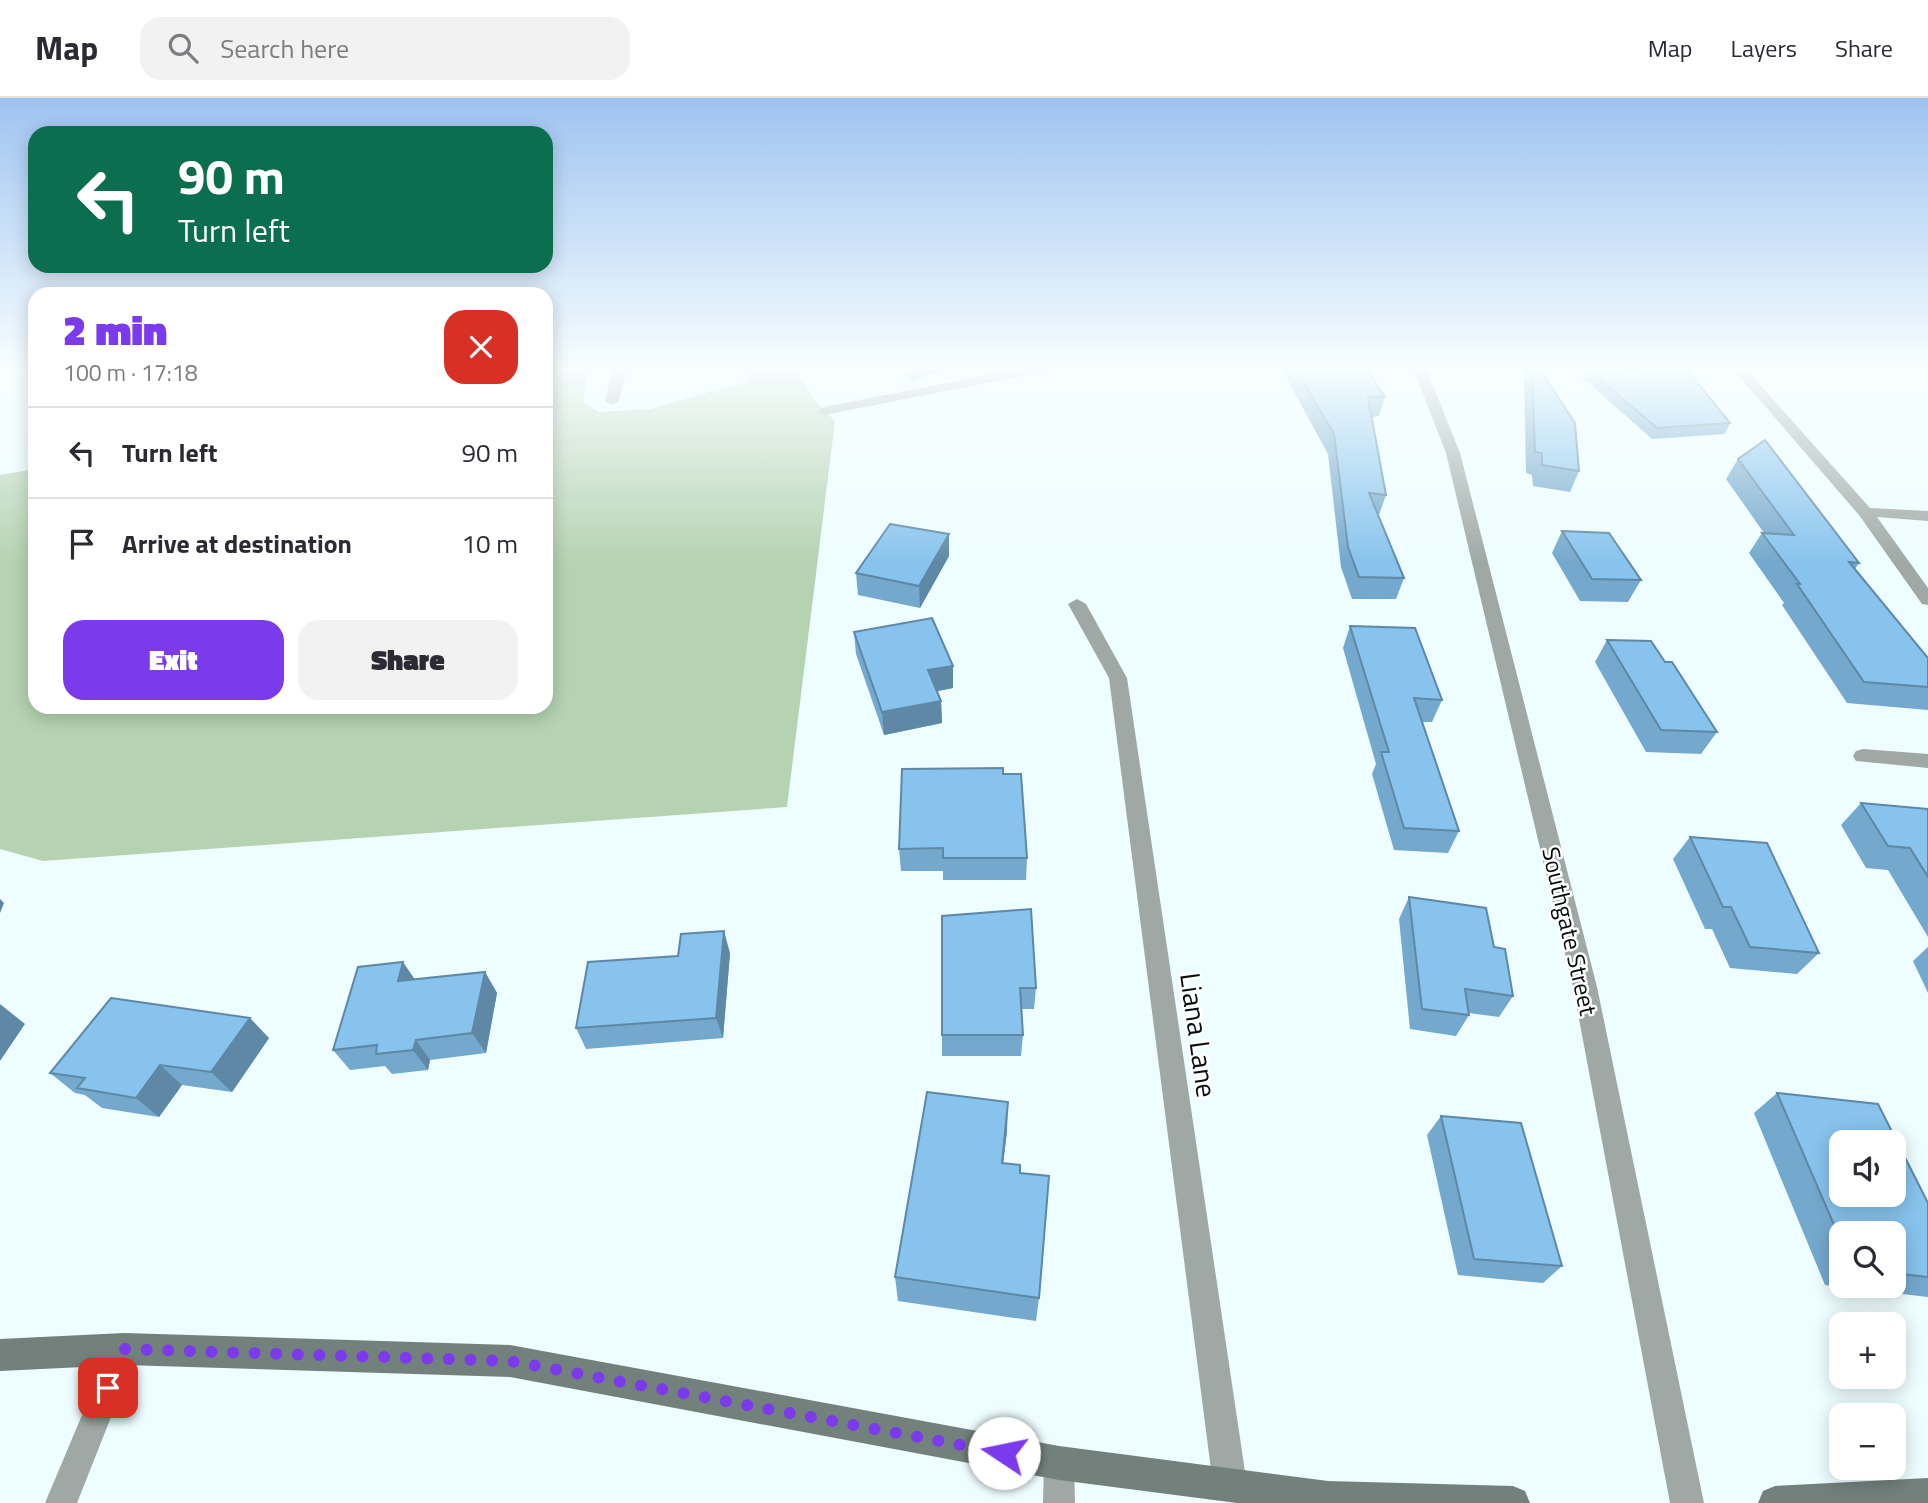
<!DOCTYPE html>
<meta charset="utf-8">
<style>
:root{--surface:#fff;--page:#f2f2f3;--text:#2b2b33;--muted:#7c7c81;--line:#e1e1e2;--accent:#7c3aed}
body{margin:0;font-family:"Titillium Web",sans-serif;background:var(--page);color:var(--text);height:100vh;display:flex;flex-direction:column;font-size:26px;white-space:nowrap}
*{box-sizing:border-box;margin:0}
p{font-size:23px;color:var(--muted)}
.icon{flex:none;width:38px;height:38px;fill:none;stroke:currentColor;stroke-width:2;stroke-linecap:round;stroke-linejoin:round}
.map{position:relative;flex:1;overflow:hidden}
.side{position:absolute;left:28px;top:189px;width:525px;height:427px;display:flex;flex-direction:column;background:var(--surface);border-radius:21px;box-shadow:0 4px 18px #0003}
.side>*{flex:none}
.hud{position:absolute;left:28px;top:28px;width:525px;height:147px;border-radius:21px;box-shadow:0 4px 18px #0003;background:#0b6e4f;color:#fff;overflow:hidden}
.fabs{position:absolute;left:1829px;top:1032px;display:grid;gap:14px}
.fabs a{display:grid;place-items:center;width:77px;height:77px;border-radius:14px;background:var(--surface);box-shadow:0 4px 18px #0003;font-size:35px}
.pin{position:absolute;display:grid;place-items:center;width:60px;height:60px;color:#fff;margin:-30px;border-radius:14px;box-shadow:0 4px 10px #0006}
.me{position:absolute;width:77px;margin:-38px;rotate:281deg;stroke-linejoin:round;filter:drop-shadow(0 0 5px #0008)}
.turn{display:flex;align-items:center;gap:24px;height:147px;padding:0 35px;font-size:32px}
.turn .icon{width:91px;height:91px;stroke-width:2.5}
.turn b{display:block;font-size:49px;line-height:60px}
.round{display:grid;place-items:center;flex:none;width:74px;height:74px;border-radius:21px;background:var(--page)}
.head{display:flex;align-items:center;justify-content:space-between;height:119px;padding:0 35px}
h1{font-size:42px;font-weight:800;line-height:52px;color:var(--accent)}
.cta{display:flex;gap:14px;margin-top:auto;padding:14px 35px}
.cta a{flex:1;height:80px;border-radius:21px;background:var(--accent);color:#fff;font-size:28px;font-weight:800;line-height:80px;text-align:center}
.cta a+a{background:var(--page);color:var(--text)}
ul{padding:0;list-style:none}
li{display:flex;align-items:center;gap:21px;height:91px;padding:0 35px;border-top:2px solid var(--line)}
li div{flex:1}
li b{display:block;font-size:26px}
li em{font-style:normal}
header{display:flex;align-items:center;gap:42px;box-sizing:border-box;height:98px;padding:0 35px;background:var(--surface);border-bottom:2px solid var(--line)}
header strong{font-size:33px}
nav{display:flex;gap:38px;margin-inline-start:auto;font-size:24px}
.search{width:490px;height:63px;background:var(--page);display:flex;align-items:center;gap:18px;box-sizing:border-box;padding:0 24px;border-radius:21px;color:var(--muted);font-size:26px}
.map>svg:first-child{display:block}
.green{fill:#b5d2b1}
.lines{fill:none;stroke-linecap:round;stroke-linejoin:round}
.service{fill:#9fa8a5;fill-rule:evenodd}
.minor{fill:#9fa8a5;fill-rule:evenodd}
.secondary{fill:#73817d;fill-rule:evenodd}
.wall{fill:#74a8cc;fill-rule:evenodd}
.shaded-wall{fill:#5e88a6}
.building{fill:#87c3ed;stroke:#5e88a6;stroke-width:2;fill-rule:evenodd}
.route{stroke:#7c3aed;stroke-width:12;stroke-dasharray:0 21.6}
.labels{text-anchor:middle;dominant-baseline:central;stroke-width:5;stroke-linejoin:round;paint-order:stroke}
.street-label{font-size:24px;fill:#070e10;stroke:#fff}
.near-street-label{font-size:28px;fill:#070e10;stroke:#fff}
</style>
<header>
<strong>Map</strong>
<div class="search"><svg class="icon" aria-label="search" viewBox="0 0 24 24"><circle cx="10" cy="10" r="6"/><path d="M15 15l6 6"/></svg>Search here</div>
<nav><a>Map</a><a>Layers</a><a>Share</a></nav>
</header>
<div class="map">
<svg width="1928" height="1405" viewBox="0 0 1928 1405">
<rect width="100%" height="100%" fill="#eefdff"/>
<!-- green -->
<path class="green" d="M 546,270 L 589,270 L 583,304 L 599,314 L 650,311 L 749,283 L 751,270 L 795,270 L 815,303 L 835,323 L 787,709 L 43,763 L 0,751 L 0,377 L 35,371 L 35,609 L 546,609 Z"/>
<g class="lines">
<!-- service -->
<path class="service" d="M 124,1237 L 134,1241 L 138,1251 L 77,1405 L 45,1405 L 114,1241 Z
M 1059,1350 L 1070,1354 L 1074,1365 L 1075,1405 L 1043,1405 L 1044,1365 L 1048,1354 Z"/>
<!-- minor -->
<path class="minor" d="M 613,270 L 627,270 L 619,303 L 612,307 L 605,303 Z
M 1023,270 L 1049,270 L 1042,274 L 824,317 L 817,313 L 824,309 Z
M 1413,270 L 1426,270 L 1460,355 L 1597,889 L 1704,1405 L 1670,1405 L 1573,889 L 1446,355 Z
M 1732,270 L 1745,270 L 1870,410 L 1928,413 L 1928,423 L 1877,419 L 1928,490 L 1928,507 L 1922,506 L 1859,417 Z
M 1077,501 L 1086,506 L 1127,580 L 1247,1387 L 1242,1399 L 1230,1404 L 1218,1399 L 1213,1387 L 1109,580 L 1068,506 Z
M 1863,651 L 1928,656 L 1928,670 L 1856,663 L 1853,658 L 1856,653 Z"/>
<!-- secondary -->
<path class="secondary" d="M 124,1235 L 510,1247 L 1059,1348 L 1328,1383 L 1513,1388 L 1525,1393 L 1530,1405 L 1237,1405 L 1059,1382 L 510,1279 L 124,1267 L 0,1273 L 0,1241 Z
M 1928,1380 L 1928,1405 L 1758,1405 L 1763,1393 L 1775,1388 Z"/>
</g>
<!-- wall -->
<path class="wall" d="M 901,270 L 950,270 L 911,283 Z
M 1281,270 L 1366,270 L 1385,299 L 1379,318 L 1372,319 L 1386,397 L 1379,417 L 1378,417 L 1404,480 L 1396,501 L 1352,501 L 1341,469 L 1328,356 Z
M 1528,270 L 1539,270 L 1579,373 L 1570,394 L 1533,388 L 1532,377 L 1526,375 L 1524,279 Z
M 1587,270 L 1730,325 L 1725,336 L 1652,341 L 1583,280 Z
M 1738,361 L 1859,465 L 1855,471 L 1928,560 L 1928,612 L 1847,605 L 1782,507 L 1784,505 L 1749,455 L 1762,435 L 1764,435 L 1726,381 Z
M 1562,433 L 1641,482 L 1628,504 L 1580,503 L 1552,455 Z
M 949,436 L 949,458 L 920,510 L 858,497 L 856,475 Z
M 1350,528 L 1442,602 L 1432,624 L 1422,624 L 1459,733 L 1448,755 L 1394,752 L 1372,676 L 1376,666 L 1343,550 Z
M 854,534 L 953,590 L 937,593 L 941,603 L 942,625 L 884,637 L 856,556 Z
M 1607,542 L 1665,564 L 1717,634 L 1701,656 L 1646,654 L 1595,564 Z
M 1003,676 L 1027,760 L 1026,782 L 943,782 L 943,773 L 901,773 L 899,751 Z
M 1861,705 L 1928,711 L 1928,839 L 1888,772 L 1866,770 L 1841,727 Z
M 1690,739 L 1819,855 L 1797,876 L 1730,870 L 1712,831 L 1705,831 L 1673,761 Z
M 1409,799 L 1513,898 L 1499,919 L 1469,915 L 1469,917 L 1456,938 L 1410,931 L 1399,821 Z
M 942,818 L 1036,890 L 1034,911 L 1021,911 L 1023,937 L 1021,958 L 942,958 Z
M 1928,849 L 1928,895 L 1913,863 Z
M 730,855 L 723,940 L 586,951 L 576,930 L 678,858 Z
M 485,874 L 497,895 L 486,955 L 430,962 L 428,972 L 392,976 L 385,968 L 350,972 L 333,952 L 415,881 Z
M 269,940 L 232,994 L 182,987 L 159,1019 L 102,1010 L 85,997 L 75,995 L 50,975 Z
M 1777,995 L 1928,1105 L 1928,1199 L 1825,1187 L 1754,1015 ZM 1841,1136 L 1894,1136 L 1894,1188 L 1841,1188 Z
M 1441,1018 L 1562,1168 L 1543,1185 L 1458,1177 L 1427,1037 Z
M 1007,1033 L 1003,1065 L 1020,1075 L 1039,1200 L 1036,1223 L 898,1203 L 895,1179 Z"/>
<!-- shaded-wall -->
<path class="shaded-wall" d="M 919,270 L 950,270 L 911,283 L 911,272 Z
M 949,436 L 949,458 L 920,510 L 919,488 Z
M 953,568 L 953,590 L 929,595 L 928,572 Z
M 941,603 L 942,625 L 884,637 L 882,614 Z
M 0,801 L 4,805 L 0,815 Z
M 724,833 L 730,855 L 723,940 L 716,920 Z
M 403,864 L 418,886 L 398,883 Z
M 485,874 L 497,895 L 486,955 L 472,935 Z
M 0,906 L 25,926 L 0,963 Z
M 250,920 L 269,940 L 232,994 L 211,974 Z
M 416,942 L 430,962 L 428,972 L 413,952 Z
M 160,967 L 182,987 L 159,1019 L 136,1000 Z
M 1008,1004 L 1007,1033 L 1000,1092 L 1002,1065 Z"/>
<!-- building -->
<path class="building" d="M 1296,270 L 1366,270 L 1385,299 L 1368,299 L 1386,397 L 1369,395 L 1404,480 L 1359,479 L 1348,449 L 1334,336 Z
M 1532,270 L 1539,270 L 1575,325 L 1579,373 L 1542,367 L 1542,355 L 1535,354 Z
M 1587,270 L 1689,274 L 1730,325 L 1657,330 Z
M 1765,342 L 1859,465 L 1849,464 L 1928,560 L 1928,589 L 1864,584 L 1797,486 L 1800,486 L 1762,435 L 1794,437 L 1738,361 Z
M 890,426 L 949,436 L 919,488 L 856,475 Z
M 1562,433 L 1609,435 L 1641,482 L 1592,481 Z
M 932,520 L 953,568 L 928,572 L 941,603 L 882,614 L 854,534 Z
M 1350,528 L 1415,530 L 1442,602 L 1414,600 L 1459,733 L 1404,730 L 1381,654 L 1389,654 Z
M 1607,542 L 1651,543 L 1665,564 L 1672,564 L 1717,634 L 1661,632 Z
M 1003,670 L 1003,676 L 1021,676 L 1027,760 L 943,760 L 943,750 L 899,751 L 902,671 Z
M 1861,705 L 1928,711 L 1928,779 L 1910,750 L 1888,748 Z
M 1690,739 L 1767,745 L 1819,855 L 1750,849 L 1731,809 L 1723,809 Z
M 1409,799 L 1486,810 L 1494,849 L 1505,851 L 1513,898 L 1465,891 L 1469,917 L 1422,911 Z
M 1031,811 L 1036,890 L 1020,890 L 1023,937 L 942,937 L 942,818 Z
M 724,833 L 716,920 L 576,930 L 588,864 L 678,858 L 681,836 Z
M 403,864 L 398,883 L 485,874 L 472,935 L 416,942 L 413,952 L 376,956 L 377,947 L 333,952 L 358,869 Z
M 111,900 L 250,920 L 211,974 L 160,967 L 136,1000 L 77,990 L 85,980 L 50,975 Z
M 927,994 L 1008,1004 L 1002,1065 L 1020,1067 L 1020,1075 L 1049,1078 L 1039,1200 L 895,1179 Z
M 1777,995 L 1878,1006 L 1928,1105 L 1928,1179 L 1894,1175 L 1894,1136 L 1841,1136 L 1841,1143 ZM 1841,1045 L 1894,1045 L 1894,1097 L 1841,1097 Z
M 1441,1018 L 1521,1025 L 1562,1168 L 1474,1161 Z"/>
<!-- sky -->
<linearGradient id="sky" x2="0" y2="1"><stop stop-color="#9ec3f1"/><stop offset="0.58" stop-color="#f7feff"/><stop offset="1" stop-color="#f7feff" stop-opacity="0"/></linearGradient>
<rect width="1928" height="466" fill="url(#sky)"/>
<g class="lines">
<!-- route -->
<path class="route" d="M 108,1290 L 124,1251 L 510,1263 L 1004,1355"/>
</g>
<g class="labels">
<!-- street labels -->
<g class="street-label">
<text transform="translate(1570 833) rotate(77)">Southgate Street</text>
</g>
<!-- near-street labels -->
<g class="near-street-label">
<text transform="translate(1199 937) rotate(82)">Liana Lane</text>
</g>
</g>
</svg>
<div class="fabs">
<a><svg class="icon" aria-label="sound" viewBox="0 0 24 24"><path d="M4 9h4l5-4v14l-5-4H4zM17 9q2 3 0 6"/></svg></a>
<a><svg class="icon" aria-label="search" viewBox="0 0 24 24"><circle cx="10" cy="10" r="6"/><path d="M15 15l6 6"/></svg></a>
<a>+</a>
<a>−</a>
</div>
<div class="pin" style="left:108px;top:1290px;background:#d93025"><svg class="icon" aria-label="arrive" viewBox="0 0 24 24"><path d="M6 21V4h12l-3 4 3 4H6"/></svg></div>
<svg class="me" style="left:1004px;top:1355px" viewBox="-20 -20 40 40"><circle r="19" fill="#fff"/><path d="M0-13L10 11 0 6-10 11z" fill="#7c3aed"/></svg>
<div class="hud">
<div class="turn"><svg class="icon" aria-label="left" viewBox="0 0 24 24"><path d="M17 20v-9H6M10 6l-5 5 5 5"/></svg><div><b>90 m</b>Turn left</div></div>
</div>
<section class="side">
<div class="head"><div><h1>2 min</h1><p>100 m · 17:18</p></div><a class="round" style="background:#d93025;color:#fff"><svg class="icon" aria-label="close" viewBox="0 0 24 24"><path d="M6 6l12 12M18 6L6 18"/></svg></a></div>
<ul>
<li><svg class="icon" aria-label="left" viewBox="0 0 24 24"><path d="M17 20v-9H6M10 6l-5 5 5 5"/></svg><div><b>Turn left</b></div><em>90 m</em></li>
<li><svg class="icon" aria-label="arrive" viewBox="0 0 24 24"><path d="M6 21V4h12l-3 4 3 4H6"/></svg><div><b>Arrive at destination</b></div><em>10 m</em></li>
</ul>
<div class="cta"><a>Exit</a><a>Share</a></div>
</section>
</div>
